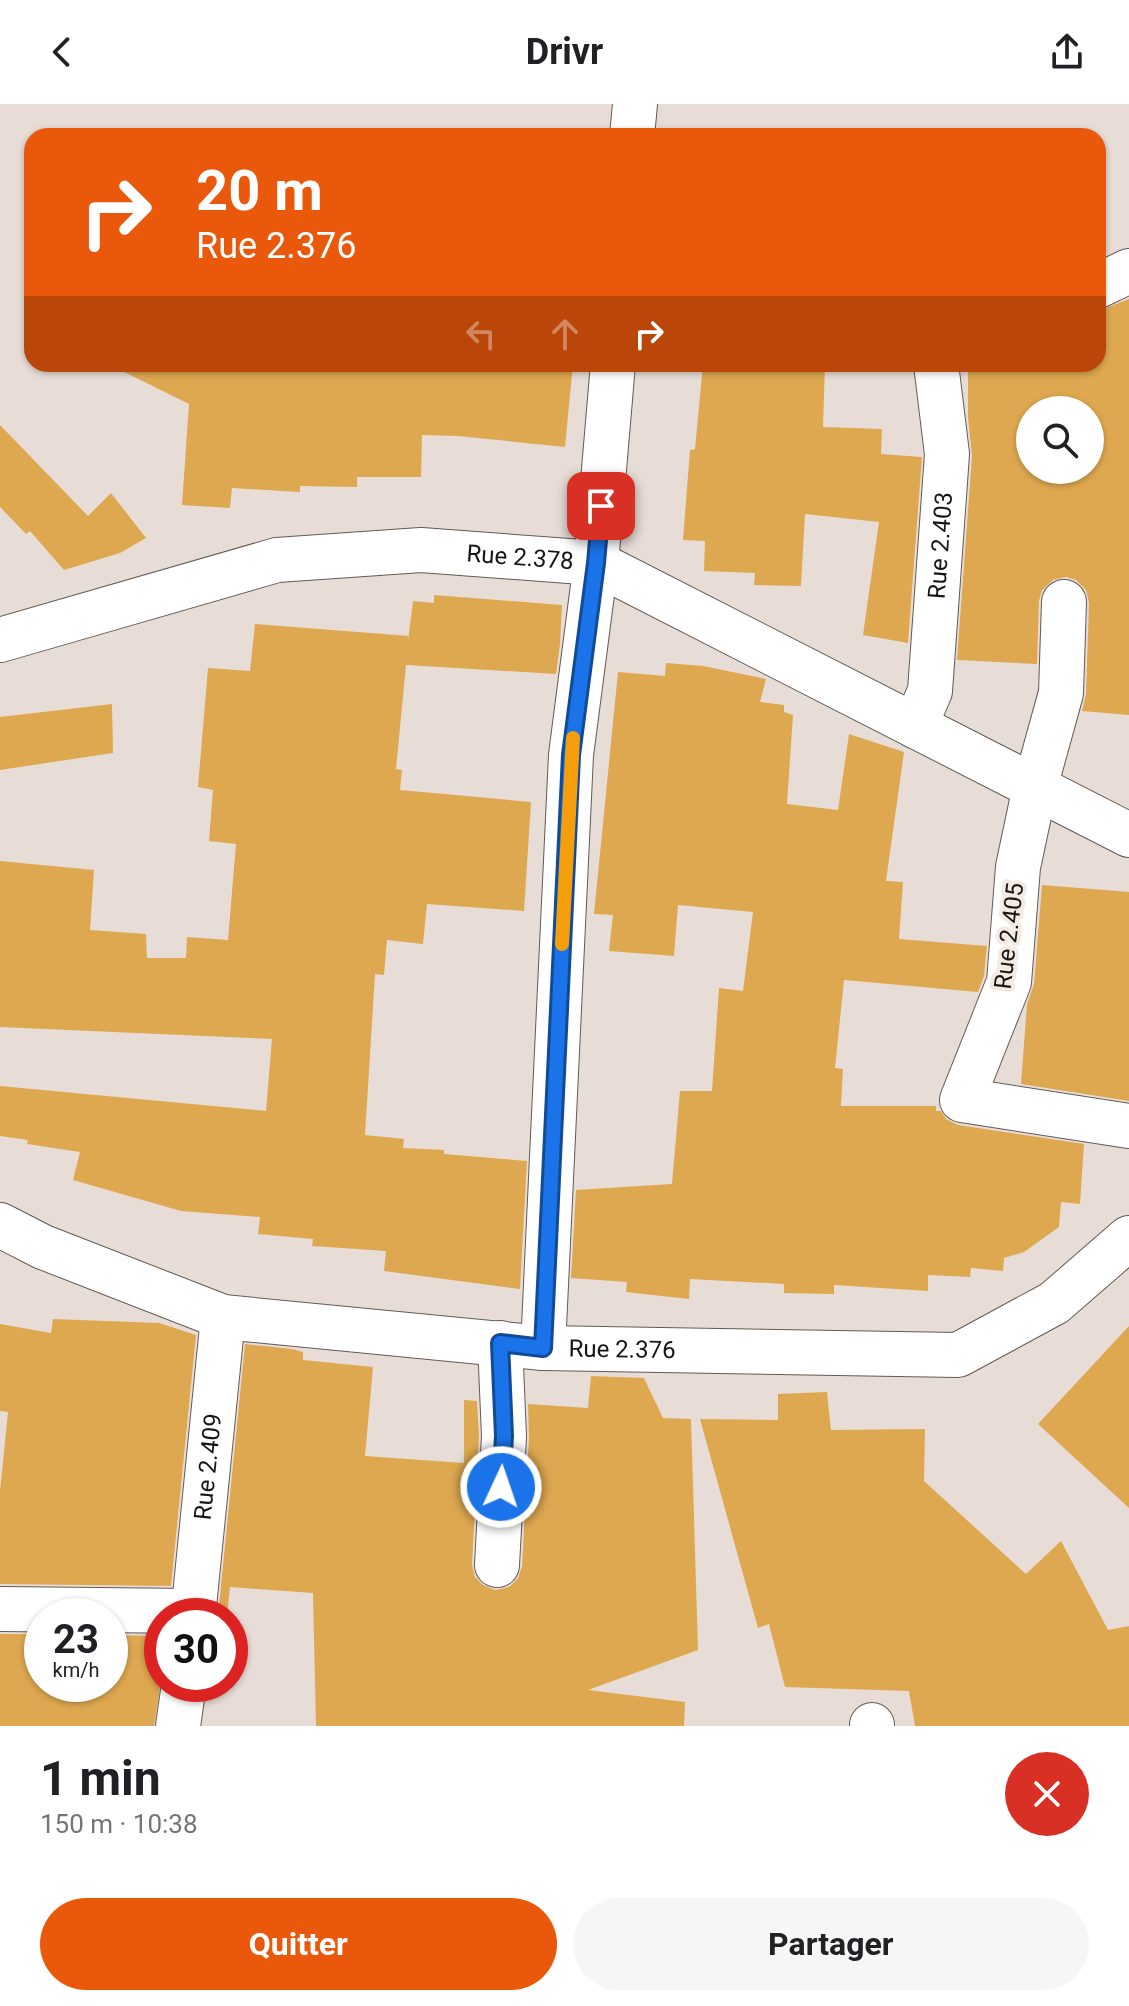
<!DOCTYPE html>
<html lang="fr">
<meta charset="utf-8">
<style>
:root{--surface:#fff;--page:#f6f6f6;--text:#202124;--muted:#757577;--accent:#ea580c}
body{margin:0;font-family:Roboto,sans-serif;background:var(--page);color:var(--text);height:100vh;display:flex;flex-direction:column;font-size:30px;white-space:nowrap}
*{box-sizing:border-box;margin:0}
p{font-size:26px;color:var(--muted)}
.icon{flex:none;width:44px;height:44px;fill:none;stroke:currentColor;stroke-width:2;stroke-linecap:round;stroke-linejoin:round}
.map{position:relative;height:1622px;overflow:hidden}
.details{display:flex;flex-direction:column;background:var(--surface);flex:1}
.details>*{flex:none}
.hud{position:absolute;left:24px;top:24px;width:1082px;height:244px;border-radius:24px;box-shadow:0 2px 6px #0004;background:#ea580c;color:#fff;overflow:hidden}
.fabs{position:absolute;left:1016px;top:292px;display:grid;gap:16px}
.fabs a{display:grid;place-items:center;width:88px;height:88px;border-radius:50%;background:var(--surface);box-shadow:0 2px 6px #0004;font-size:40px}
.speed{position:absolute;left:24px;top:1494px;display:flex;gap:16px;font-size:40px;font-weight:700;text-align:center}
.speed>*{display:grid;place-content:center;width:104px;height:104px;border-radius:50%;background:var(--surface);box-shadow:0 2px 6px #0004;line-height:1}
.speed small{font-size:20px;font-weight:400}
.speed .limit{border:12px solid #d22;background:#fff;color:#111}
.pin{position:absolute;display:grid;place-items:center;width:68px;height:68px;color:#fff;margin:-34px;border-radius:16px;box-shadow:0 4px 12px #0006}
.me{position:absolute;width:88px;margin:-44px;rotate:3deg;stroke-linejoin:round;filter:drop-shadow(0 0 6px #0008)}
.turn{display:flex;align-items:center;gap:28px;height:168px;padding:0 40px;font-size:36px}
.turn .icon{width:104px;height:104px;stroke-width:2.5}
.turn b{display:block;font-size:56px;line-height:68px}
.lanes{display:flex;align-items:center;height:76px;padding:0 40px;background:#0003;justify-content:center;gap:40px;direction:ltr}
.lanes .off{opacity:.35}
.round{display:grid;place-items:center;flex:none;width:84px;height:84px;border-radius:42px;background:var(--page)}
.head{display:flex;align-items:center;justify-content:space-between;height:136px;padding:0 40px}
h1{font-size:48px;font-weight:700;line-height:60px}
.action{display:flex;gap:16px;margin-top:auto;padding:16px 40px}
.action a{flex:1;height:92px;border-radius:48px;background:var(--accent);color:#fff;font-size:32px;font-weight:700;line-height:92px;text-align:center}
.action a+a{background:var(--page);color:var(--text)}
header{display:flex;justify-content:space-between;align-items:center;height:104px;padding:0 40px;background:var(--surface);font-size:36px;font-weight:700}
.map>svg:first-child{display:block}
.building{fill:#dea850;fill-rule:evenodd}
.lines{fill:none;stroke-linecap:round;stroke-linejoin:round}
.minor-casing{stroke:#625a54;stroke-width:46}
.minor{stroke:#fff;stroke-width:44}
.route-casing{stroke:#114b97;stroke-width:20}
.route{stroke:#1a73e8;stroke-width:14}
.slow{stroke:#f59e0b;stroke-width:14}
.labels{text-anchor:middle;dominant-baseline:central;stroke-width:8;stroke-linejoin:round;paint-order:stroke}
.street-label{font-size:24px;fill:#181513;stroke:#f4eae3}
</style>
<header><svg class="icon" aria-label="back" viewBox="0 0 24 24"><path d="M15 5l-7 7 7 7"/></svg>Drivr<svg class="icon" aria-label="share" viewBox="0 0 24 24"><path d="M12 15V3M7 8l5-5 5 5M5 13v7h14v-7"/></svg></header>
<div class="map">
<svg width="1129" height="1622" viewBox="0 0 1129 1622">
<rect width="100%" height="100%" fill="#e7ddd6"/>
<!-- building -->
<path class="building" d="M 1129,195 L 1129,611 L 1082,607 L 1086,590 L 1089,499 L 1086,486 L 1076,476 L 1066,473 L 1053,476 L 1042,486 L 1039,497 L 1037,560 L 957,556 L 972,352 L 968,313 L 968,260 L 1098,260 L 1098,207 ZM 1030,306 L 1090,306 L 1090,366 L 1030,366 Z
M 108,260 L 573,260 L 565,343 L 458,332 L 422,331 L 421,373 L 357,373 L 357,383 L 300,382 L 300,388 L 232,384 L 230,404 L 182,401 L 189,300 Z
M 703,260 L 825,260 L 823,323 L 882,325 L 881,350 L 922,353 L 908,539 L 863,531 L 879,418 L 805,410 L 801,482 L 754,481 L 755,469 L 704,467 L 705,437 L 683,436 L 690,346 L 695,345 Z
M 0,321 L 88,412 L 111,389 L 146,434 L 120,449 L 64,466 L 30,427 L 26,430 L 0,403 Z
M 434,491 L 562,501 L 560,540 L 556,570 L 406,561 L 396,665 L 402,666 L 400,686 L 531,698 L 524,807 L 427,800 L 423,840 L 387,836 L 384,871 L 375,870 L 365,1031 L 404,1035 L 403,1044 L 444,1046 L 444,1050 L 527,1057 L 520,1185 L 384,1167 L 386,1147 L 312,1142 L 313,1135 L 258,1130 L 260,1113 L 181,1107 L 73,1076 L 80,1048 L 27,1040 L 28,1036 L 0,1032 L 0,982 L 266,1007 L 272,935 L 0,923 L 0,757 L 94,766 L 90,826 L 146,830 L 147,854 L 186,854 L 187,833 L 228,836 L 236,740 L 209,737 L 213,686 L 198,683 L 208,564 L 250,567 L 255,520 L 409,532 L 408,537 L 413,497 L 434,499 Z
M 666,559 L 703,562 L 766,575 L 760,598 L 784,601 L 784,608 L 793,611 L 787,700 L 838,706 L 849,630 L 904,648 L 886,777 L 903,778 L 899,835 L 987,842 L 984,872 L 978,888 L 844,876 L 835,964 L 843,965 L 841,1002 L 936,1002 L 936,1007 L 941,1007 L 946,1015 L 958,1021 L 1084,1040 L 1080,1100 L 1061,1098 L 1059,1123 L 1024,1148 L 1004,1154 L 1003,1167 L 971,1164 L 970,1173 L 928,1171 L 928,1187 L 834,1181 L 834,1190 L 784,1189 L 784,1180 L 690,1175 L 689,1195 L 626,1188 L 627,1178 L 571,1174 L 576,1086 L 672,1080 L 680,987 L 712,987 L 719,884 L 743,887 L 753,808 L 678,801 L 674,852 L 609,847 L 613,811 L 594,810 L 618,568 L 665,572 Z
M 112,600 L 113,649 L 0,666 L 0,613 Z
M 1042,781 L 1129,788 L 1129,997 L 1021,980 L 1027,900 L 1034,880 Z
M 53,1215 L 159,1219 L 196,1231 L 171,1482 L 0,1480 L 0,1387 L 8,1308 L 0,1307 L 0,1220 L 51,1229 Z
M 1129,1222 L 1129,1404 L 1038,1320 Z
M 245,1240 L 292,1245 L 303,1248 L 303,1256 L 373,1263 L 365,1352 L 464,1359 L 464,1296 L 477,1297 L 479,1332 L 472,1460 L 475,1473 L 483,1481 L 495,1486 L 509,1483 L 518,1474 L 522,1462 L 529,1333 L 528,1300 L 588,1304 L 591,1272 L 644,1274 L 663,1314 L 691,1315 L 698,1546 L 588,1586 L 685,1598 L 684,1622 L 316,1622 L 313,1489 L 230,1483 L 227,1512 L 218,1512 Z
M 827,1288 L 831,1326 L 925,1325 L 924,1377 L 1026,1470 L 1061,1437 L 1108,1526 L 1129,1522 L 1129,1622 L 915,1622 L 909,1587 L 785,1583 L 769,1520 L 758,1524 L 700,1315 L 778,1316 L 778,1290 Z
M 0,1530 L 42,1530 L 42,1580 L 110,1580 L 110,1531 L 162,1532 L 162,1570 L 154,1622 L 0,1622 Z"/>
<g class="lines">
<defs>
<g id="minor">
<path d="M 632,32 L 635,0"/>
<path d="M 1098,182 L 1129,167"/>
<path d="M 1064,498 L 1061,589 L 1035,683 L 1018,763 L 1009,878 L 962,996 L 1129,1022"/>
<path id="s1" d="M 0,536 L 277,456 L 421,446 L 596,459 L 1129,731"/>
<path id="s2" d="M 915,622 L 930,587 L 947,350 L 936,260"/>
<path id="s3" d="M 0,1121 L 43,1143 L 223,1213 L 543,1244 L 958,1251 L 1054,1199 L 1129,1134"/>
<path d="M 543,1244 L 571,651 L 596,459 L 613,260"/>
<path d="M 497,1461 L 504,1332 L 500,1239"/>
<path d="M 0,1505 L 193,1507"/>
<path id="s4" d="M 193,1512 L 223,1213"/>
<path d="M 178,1622 L 184,1580"/>
<path d="M 872,1622 L 872,1621"/>
</g>
</defs>
<!-- minor casing -->
<use href="#minor" class="minor-casing"/>
<!-- minor -->
<use href="#minor" class="minor"/>
</g>
<g class="lines">
<defs>
<path id="route" d="M 501,1383 L 504,1332 L 500,1239 L 543,1244 L 571,651 L 596,459 L 601,402"/>
</defs>
<!-- route casing -->
<use href="#route" class="route-casing"/>
<!-- route -->
<use href="#route" class="route"/>
<!-- slow -->
<path class="slow" d="M 562,840 L 573,634"/>
</g>
<g class="labels">
<!-- street labels -->
<g class="street-label">
<text stroke="none"><textPath href="#s2" startOffset="184">Rue 2.403</textPath></text>
<text stroke="none"><textPath href="#s1" startOffset="532">Rue 2.378</textPath></text>
<text transform="translate(1009 832) rotate(-83)">Rue 2.405</text>
<text stroke="none"><textPath href="#s3" startOffset="642">Rue 2.376</textPath></text>
<text stroke="none"><textPath href="#s4" startOffset="150">Rue 2.409</textPath></text>
</g>
</g>
</svg>
<div class="fabs">
<a><svg class="icon" aria-label="search" viewBox="0 0 24 24"><circle cx="10" cy="10" r="6"/><path d="M15 15l6 6"/></svg></a>
</div>
<div class="speed"><div>23<small>km/h</small></div><div class="limit">30</div></div>
<div class="pin" style="left:601px;top:402px;background:#d93025"><svg class="icon" aria-label="arrive" viewBox="0 0 24 24"><path d="M6 21V4h12l-3 4 3 4H6"/></svg></div>
<svg class="me" style="left:501px;top:1383px" viewBox="-20 -20 40 40"><circle r="17" fill="#1a73e8" stroke="#fff" stroke-width="3"/><path d="M0-11L8 9 0 5-8 9z" fill="#fff"/></svg>
<div class="hud">
<div class="turn"><svg class="icon" aria-label="right" viewBox="0 0 24 24"><path d="M7 20v-9h11M14 6l5 5-5 5"/></svg><div><b>20 m</b>Rue 2.376</div></div>
<div class="lanes"><svg class="icon off" aria-label="left" viewBox="0 0 24 24"><path d="M17 20v-9H6M10 6l-5 5 5 5"/></svg><svg class="icon off" aria-label="ahead" viewBox="0 0 24 24"><path d="M12 20V5M6 11l6-6 6 6"/></svg><svg class="icon" aria-label="right" viewBox="0 0 24 24"><path d="M7 20v-9h11M14 6l5 5-5 5"/></svg></div>
</div>
</div>
<section class="details">
<div class="head"><div><h1>1 min</h1><p>150 m · 10:38</p></div><a class="round" style="background:#d93025;color:#fff"><svg class="icon" aria-label="close" viewBox="0 0 24 24"><path d="M6 6l12 12M18 6L6 18"/></svg></a></div>
<div class="action"><a>Quitter</a><a>Partager</a></div>
</section>
